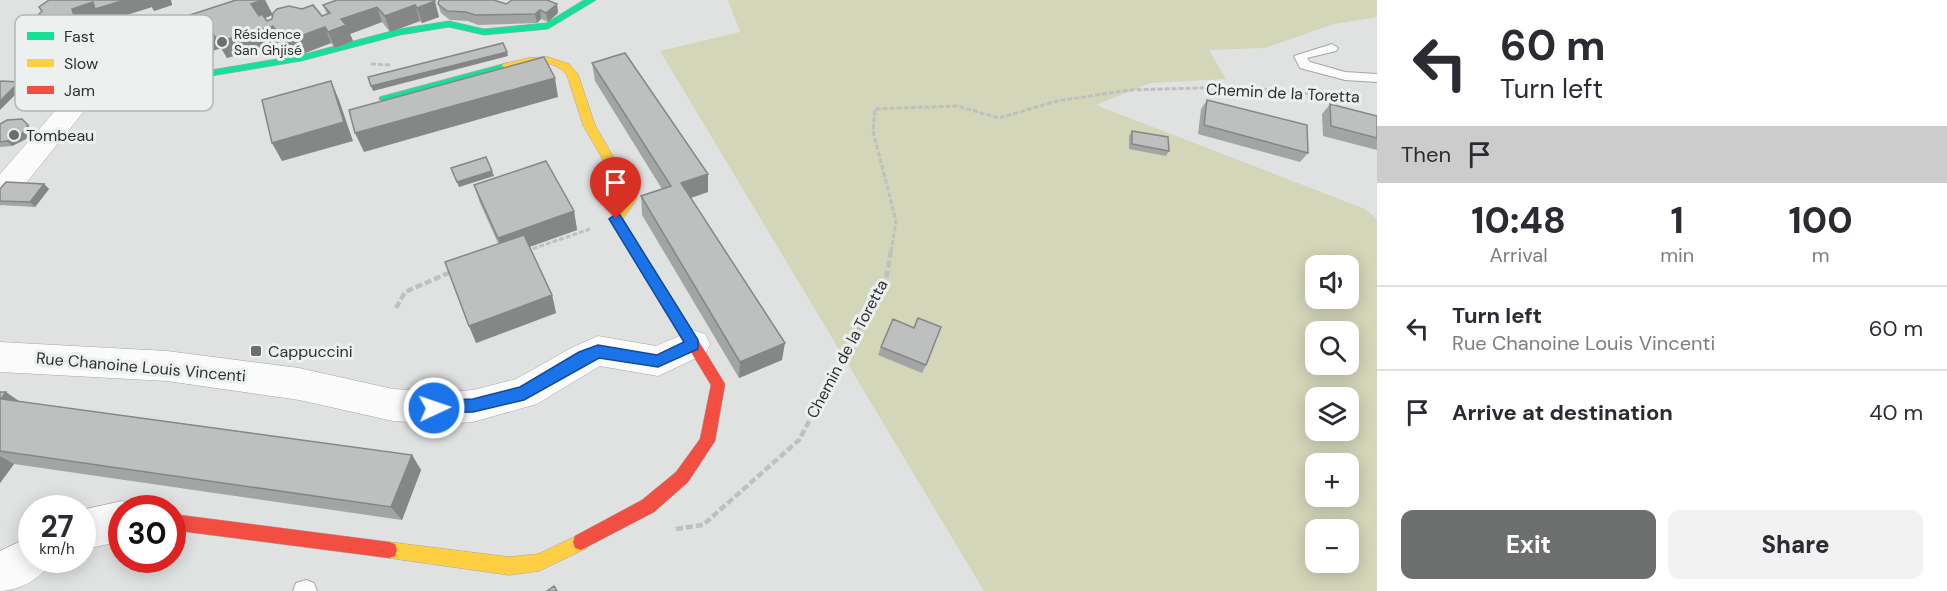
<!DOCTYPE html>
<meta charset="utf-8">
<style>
:root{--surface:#fff;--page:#f2f2f3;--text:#2b2b33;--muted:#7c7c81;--line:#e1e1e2;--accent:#6d6f6e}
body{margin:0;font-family:"DM Sans",sans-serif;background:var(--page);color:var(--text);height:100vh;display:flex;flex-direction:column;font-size:22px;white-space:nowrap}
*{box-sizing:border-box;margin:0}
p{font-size:20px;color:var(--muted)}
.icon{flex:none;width:33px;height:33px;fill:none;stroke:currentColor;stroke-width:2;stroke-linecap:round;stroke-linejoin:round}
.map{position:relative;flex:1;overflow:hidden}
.details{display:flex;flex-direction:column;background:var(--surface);width:570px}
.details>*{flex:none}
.guide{background:#fff;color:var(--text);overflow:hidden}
.buttons{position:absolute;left:1305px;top:255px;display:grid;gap:12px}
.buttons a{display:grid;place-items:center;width:54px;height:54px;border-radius:12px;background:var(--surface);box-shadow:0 3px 15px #0003;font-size:30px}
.speed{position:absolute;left:18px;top:495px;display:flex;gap:12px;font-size:30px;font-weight:700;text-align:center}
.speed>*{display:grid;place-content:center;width:78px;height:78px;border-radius:50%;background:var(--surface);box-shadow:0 3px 15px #0003;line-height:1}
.speed small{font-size:15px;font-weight:400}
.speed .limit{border:9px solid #d22;background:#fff;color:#111}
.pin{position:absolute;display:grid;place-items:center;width:51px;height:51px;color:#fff;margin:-62px -26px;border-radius:50% 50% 50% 0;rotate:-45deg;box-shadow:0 0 6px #0007}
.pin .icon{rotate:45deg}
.me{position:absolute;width:66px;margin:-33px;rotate:87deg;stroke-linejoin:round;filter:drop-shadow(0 0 4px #0008)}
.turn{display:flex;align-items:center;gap:21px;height:126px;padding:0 24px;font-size:27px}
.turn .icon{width:78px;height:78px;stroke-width:2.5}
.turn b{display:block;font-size:42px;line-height:51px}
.then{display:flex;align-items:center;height:57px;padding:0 24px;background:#0003;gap:12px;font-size:22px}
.eta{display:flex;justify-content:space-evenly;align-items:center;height:102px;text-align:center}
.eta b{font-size:36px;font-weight:800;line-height:42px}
.action{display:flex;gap:12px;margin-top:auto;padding:12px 24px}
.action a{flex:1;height:69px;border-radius:12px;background:var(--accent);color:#fff;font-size:24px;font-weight:800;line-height:69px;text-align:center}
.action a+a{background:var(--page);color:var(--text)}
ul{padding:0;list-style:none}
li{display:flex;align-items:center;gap:18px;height:84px;padding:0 24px;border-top:2px solid var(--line)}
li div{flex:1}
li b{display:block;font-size:22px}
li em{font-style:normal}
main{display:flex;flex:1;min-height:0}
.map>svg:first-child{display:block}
.green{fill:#d4d6b9;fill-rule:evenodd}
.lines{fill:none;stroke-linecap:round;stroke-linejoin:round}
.lane-casing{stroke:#a5a6a6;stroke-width:2}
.street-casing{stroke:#a5a6a6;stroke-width:1}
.fast-casing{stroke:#a5a6a6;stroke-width:1}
.slow-casing{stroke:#a5a6a6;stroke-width:1}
.jam-casing{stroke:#a5a6a6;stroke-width:1}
.path-far1{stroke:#bfc1c0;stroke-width:3;stroke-dasharray:5 2;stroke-linecap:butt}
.path{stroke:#bfc1c0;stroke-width:4.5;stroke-dasharray:7 3;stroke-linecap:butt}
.lane{fill:#fafbfa;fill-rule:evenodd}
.street{fill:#fafbfa;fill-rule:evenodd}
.fast{fill:#16e098;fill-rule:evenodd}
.slow{fill:#ffcf43;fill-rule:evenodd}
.jam{fill:#f24e42;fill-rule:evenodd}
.wall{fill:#a3a4a4;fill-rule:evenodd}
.shaded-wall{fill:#858686}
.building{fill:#bebfbf;stroke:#858686;stroke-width:1.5}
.route{fill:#1a73e8;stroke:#114b97;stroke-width:1.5}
.poi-dot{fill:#6d6f6e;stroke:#ecf0ee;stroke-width:2}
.labels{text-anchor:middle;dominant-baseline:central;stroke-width:6;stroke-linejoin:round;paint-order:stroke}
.far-poi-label{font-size:14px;fill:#2f3130;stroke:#ecf0ee;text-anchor:start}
.street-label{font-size:16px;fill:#2f3130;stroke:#ecf0ee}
.poi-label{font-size:16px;fill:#2f3130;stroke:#ecf0ee;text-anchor:start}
.key{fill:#ecf0ee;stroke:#b3b7b5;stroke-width:1.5}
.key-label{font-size:16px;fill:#2f3130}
</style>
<main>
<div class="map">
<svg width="1377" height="591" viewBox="0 0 1377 591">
<rect width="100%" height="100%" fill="#e0e2e1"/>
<!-- green -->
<path class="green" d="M 728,0 L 1377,0 L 1377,17 L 1334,24 L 1265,48 L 1209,50 L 1226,79 L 1151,83 L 1096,105 L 1365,209 L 1377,219 L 1377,591 L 984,591 L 660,51 L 740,32 ZM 1316,266 L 1348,266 L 1348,298 L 1316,298 ZM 1316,332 L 1348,332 L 1348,364 L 1316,364 ZM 1316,398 L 1348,398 L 1348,430 L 1316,430 ZM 1316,464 L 1348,464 L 1348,496 L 1316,496 ZM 1316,530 L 1348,530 L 1348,562 L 1316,562 Z"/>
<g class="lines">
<defs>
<path id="lane" d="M 1332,44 L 1338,48 L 1336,51 L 1307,58 L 1310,62 L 1345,72 L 1377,74 L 1377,82 L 1345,80 L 1300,68 L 1294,56 Z
M 306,580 L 314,583 L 317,591 L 293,591 L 296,583 Z"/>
<path id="street" d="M 88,81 L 97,83 L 101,89 L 97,95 L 11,202 L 0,205 L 0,174 L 79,83 Z
M 693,330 L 705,334 L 710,344 L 705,354 L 658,376 L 600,366 L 537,404 L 473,422 L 446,424 L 393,421 L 299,400 L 167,381 L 0,372 L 0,342 L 167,351 L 299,368 L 393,389 L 446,392 L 473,390 L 516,379 L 573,347 L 598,336 L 656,346 Z
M 122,501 L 137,508 L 122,508 L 122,541 L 82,550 L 82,510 Z
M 32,536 L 32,560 L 52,560 C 44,577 20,591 0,591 L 0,551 Z"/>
<path id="fast" d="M 584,0 L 596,0 L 548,29 L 484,35 L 449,27 L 400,35 L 301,61 L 199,78 L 88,92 L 63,85 L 62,83 L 61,66 L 87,50 L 126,38 L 130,39 L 130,43 L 95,54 L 70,69 L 72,81 L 88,86 L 199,72 L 301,55 L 399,29 L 449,21 L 484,29 L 546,23 Z
M 507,63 L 511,64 L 511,68 L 384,103 L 379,99 L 380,97 Z"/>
<path id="slow" d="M 548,57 L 569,64 L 578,74 L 595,125 L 637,198 L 623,219 L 678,307 L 680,311 L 678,315 L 668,315 L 610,219 L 625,198 L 583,125 L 567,75 C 551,56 528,64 507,69 L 502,66 L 503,64 L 528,58 Z
M 581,534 L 587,536 L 589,542 L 587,548 L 539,571 L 509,575 L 389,558 L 383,556 L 381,550 L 383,544 L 389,542 L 509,557 L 538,554 Z"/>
<path id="jam" d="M 673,305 L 678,307 L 725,384 L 715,441 L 688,482 L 654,512 L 581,550 L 575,548 L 573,542 L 575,536 L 642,500 L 676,472 L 700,439 L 711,385 L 666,311 L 668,307 Z
M 172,514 L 389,542 L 395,544 L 397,550 L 395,556 L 389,558 L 172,530 Z"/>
</defs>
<!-- lane casing -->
<use href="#lane" class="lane-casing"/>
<!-- street casing -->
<use href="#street" class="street-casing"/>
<!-- fast casing -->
<use href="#fast" class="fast-casing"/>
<!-- slow casing -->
<use href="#slow" class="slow-casing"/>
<!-- jam casing -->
<use href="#jam" class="jam-casing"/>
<!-- path-far1 -->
<path class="path-far1" d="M 371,64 L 390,65
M 526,251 L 590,229
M 891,252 L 896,221 L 873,131 L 875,109 L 957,106 L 999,118 L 1057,101 L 1130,90 L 1233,87 L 1337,96"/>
<!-- path -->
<path class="path" d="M 396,308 L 405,292 L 453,271
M 676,529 L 703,525 L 799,440 L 886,279 L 891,251"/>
<!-- lane -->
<use href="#lane" class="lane"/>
<!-- street -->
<use href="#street" class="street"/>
<!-- fast -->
<use href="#fast" class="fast"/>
<!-- slow -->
<use href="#slow" class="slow"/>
<!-- jam -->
<use href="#jam" class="jam"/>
</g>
<!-- wall -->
<path class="wall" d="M 171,0 L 172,5 L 154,11 L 152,7 L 104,22 L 100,16 L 91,19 L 100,31 L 99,39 L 148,29 L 236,0 L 265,0 L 272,15 L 322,16 L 327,14 L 323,5 L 433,0 L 439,17 L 422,23 L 420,21 L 390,32 L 382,22 L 350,34 L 353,41 L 335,48 L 331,43 L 292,58 L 280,42 L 227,58 L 221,48 L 113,85 L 107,77 L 99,78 L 94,76 L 82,60 L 92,47 L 90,42 L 42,57 L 32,44 L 36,29 L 42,11 L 39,7 ZM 272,15 L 272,19 L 267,21 L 265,18 Z
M 438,4 L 557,4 L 558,13 L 548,22 L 541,19 L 537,23 L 478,25 L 468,21 L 450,20 L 441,13 Z
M 592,63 L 708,174 L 708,192 L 691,198 L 782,360 L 739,378 L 642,215 L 641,196 L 662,189 L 595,81 Z
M 1207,100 L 1308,153 L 1300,162 L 1198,134 L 1201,109 Z
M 1330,104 L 1377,116 L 1377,150 L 1323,136 L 1322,114 Z
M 0,124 L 32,130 L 26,139 L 12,146 L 0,147 Z
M 1132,131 L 1169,151 L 1166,156 L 1129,149 L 1129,136 Z
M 44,184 L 49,189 L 35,207 L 0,205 L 0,189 Z
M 474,185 L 574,211 L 577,230 L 529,247 L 552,295 L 556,313 L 476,343 L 498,243 L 480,203 Z
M 881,347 L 926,365 L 922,373 L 878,355 Z
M 0,392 L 18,401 L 412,455 L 421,470 L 402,520 L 14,464 L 0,483 Z"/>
<!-- shaded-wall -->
<path class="shaded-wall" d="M 125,0 L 172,0 L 171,0 L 172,5 L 154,11 L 152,7 L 104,22 L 100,16 L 91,19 L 100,31 L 99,39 L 42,57 L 32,44 L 76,22 L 72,9 L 93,2 Z
M 263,0 L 265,0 L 273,15 L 259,20 L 251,4 Z
M 435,1 L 439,17 L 422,23 L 417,8 Z
M 557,4 L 558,13 L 548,22 L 546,13 Z
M 415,5 L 420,21 L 390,32 L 385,16 Z
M 377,7 L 382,22 L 350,34 L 353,41 L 335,48 L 328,32 L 341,19 Z
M 540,10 L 541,19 L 537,23 L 535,14 Z
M 273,26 L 280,42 L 227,58 L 218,42 Z
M 325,27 L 331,43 L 292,58 L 284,42 Z
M 212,32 L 221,48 L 113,85 L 107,77 L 99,78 L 87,62 Z
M 507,52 L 508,56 L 373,91 L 371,86 Z
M 555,78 L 558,97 L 364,152 L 355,133 Z
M 331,81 L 339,100 L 353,141 L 282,161 L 272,143 Z
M 19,82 L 23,87 L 0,110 L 0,101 Z
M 28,125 L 32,130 L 26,139 L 12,146 L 7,141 Z
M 492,171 L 494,176 L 459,187 L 457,182 Z
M 708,174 L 708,192 L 681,201 L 681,183 Z
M 44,184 L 49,189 L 35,207 L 30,202 Z
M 574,211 L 577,230 L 504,256 L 498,238 Z
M 552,295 L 556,313 L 476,343 L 469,326 Z
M 785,343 L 782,360 L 739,378 L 740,362 Z
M 6,392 L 29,408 L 1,399 Z
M 412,455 L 421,470 L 402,520 L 391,507 Z
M 0,456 L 14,464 L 0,483 Z"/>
<!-- building -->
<path class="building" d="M 49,0 L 125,0 L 95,9 L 93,2 L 72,9 L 76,22 L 90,18 L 90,26 L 32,44 L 29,31 L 36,29 L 34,19 L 42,11 L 39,7 Z
M 236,0 L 263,0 L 251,4 L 259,16 L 262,14 L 267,21 L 272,19 L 273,13 L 277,9 L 289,6 L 302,9 L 313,5 L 322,16 L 330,13 L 323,5 L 337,0 L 433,0 L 435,1 L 417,8 L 415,5 L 385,16 L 377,7 L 341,19 L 346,25 L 328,32 L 325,27 L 284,42 L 273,26 L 218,42 L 212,32 L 102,69 L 98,61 L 87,62 L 82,60 L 84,53 L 92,47 L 90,42 L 145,24 L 147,29 Z
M 439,0 L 494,0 L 506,4 L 512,0 L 547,0 L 557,4 L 546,13 L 540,10 L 535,14 L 475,15 L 466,12 L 447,11 L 438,4 Z
M 503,43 L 507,52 L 371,86 L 368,77 Z
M 625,53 L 708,174 L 681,183 L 785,343 L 740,362 L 641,196 L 671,186 L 592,63 Z
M 544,57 L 555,78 L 355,133 L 349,110 Z
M 1,81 L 19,82 L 0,101 L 0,82 Z
M 331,81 L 344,122 L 272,143 L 262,100 Z
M 1207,100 L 1307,125 L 1308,153 L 1204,125 Z
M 1330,104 L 1377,116 L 1377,138 L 1331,126 Z
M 22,119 L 28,125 L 22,134 L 7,141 L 0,142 L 0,124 L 7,120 Z
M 1132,131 L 1168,137 L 1169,151 L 1132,144 Z
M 486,157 L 492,171 L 457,182 L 451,168 Z
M 546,161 L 574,211 L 498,238 L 474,185 Z
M 6,182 L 44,184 L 30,202 L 0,201 L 0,189 Z
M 524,235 L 552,295 L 469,326 L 445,262 Z
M 918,318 L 941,327 L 926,365 L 881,347 L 893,319 L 914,328 Z
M 0,392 L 6,392 L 1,399 L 412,455 L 391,507 L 0,451 Z
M 554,586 L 557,591 L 547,591 Z"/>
<!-- route -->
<path class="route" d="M 616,214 L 620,215 L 698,340 L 698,349 L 658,367 L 599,358 L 524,400 L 473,412 L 428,413 L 426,408 L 434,401 L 473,399 L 520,387 L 579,352 L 598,345 L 657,355 L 684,342 L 609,219 Z"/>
<!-- markers -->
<g class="poi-dot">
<circle cx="222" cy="42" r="6"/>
<circle cx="14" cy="135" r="6"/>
<rect x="250" y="345" width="12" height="12" rx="3"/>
</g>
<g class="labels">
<!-- far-poi labels -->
<g class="far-poi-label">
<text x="234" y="34">Résidence<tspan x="234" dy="16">San Ghjisé</tspan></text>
</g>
<!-- street labels -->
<g class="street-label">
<text transform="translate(1283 93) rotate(3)">Chemin de la Toretta</text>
<text transform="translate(847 349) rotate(-62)">Chemin de la Toretta</text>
<text transform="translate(141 367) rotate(5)">Rue Chanoine Louis Vincenti</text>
</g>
<!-- poi labels -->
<g class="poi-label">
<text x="26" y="135">Tombeau</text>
<text x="268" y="351">Cappuccini</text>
</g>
</g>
<!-- legend -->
<rect x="15" y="15" width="198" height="96" rx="9" class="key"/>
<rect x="27" y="32" width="27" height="8" fill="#16e098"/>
<rect x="27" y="59" width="27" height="8" fill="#ffcf43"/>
<rect x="27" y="86" width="27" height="8" fill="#f24e42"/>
<g class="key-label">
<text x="64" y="42">Fast</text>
<text x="64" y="69">Slow</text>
<text x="64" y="96">Jam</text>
</g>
</svg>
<div class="buttons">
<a><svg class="icon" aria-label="sound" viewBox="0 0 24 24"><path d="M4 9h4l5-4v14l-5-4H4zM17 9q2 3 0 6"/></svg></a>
<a><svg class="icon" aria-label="search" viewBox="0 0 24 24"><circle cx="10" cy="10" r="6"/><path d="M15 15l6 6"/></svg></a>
<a><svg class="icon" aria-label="layers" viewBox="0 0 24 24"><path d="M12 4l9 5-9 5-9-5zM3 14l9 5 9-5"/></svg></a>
<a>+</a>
<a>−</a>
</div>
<div class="speed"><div>27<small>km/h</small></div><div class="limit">30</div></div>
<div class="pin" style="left:616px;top:219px;background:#d93025"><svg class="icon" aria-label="arrive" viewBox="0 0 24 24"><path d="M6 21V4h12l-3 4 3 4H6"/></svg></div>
<svg class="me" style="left:434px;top:408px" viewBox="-20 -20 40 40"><circle r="17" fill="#1a73e8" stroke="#fff" stroke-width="3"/><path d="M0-11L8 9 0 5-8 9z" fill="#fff"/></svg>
</div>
<section class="details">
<div class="guide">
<div class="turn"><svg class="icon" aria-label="left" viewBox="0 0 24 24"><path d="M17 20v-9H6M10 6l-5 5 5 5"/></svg><div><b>60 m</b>Turn left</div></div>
<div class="then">Then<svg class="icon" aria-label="arrive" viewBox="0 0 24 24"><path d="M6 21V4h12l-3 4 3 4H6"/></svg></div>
</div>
<div class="eta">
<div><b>10:48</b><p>Arrival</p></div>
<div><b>1</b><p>min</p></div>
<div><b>100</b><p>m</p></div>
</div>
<ul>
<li><svg class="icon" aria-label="left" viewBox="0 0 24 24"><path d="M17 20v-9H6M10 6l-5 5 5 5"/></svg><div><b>Turn left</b><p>Rue Chanoine Louis Vincenti</p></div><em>60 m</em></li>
<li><svg class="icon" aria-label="arrive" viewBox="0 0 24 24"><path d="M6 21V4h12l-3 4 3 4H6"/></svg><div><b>Arrive at destination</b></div><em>40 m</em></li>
</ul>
<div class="action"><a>Exit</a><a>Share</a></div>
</section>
</main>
